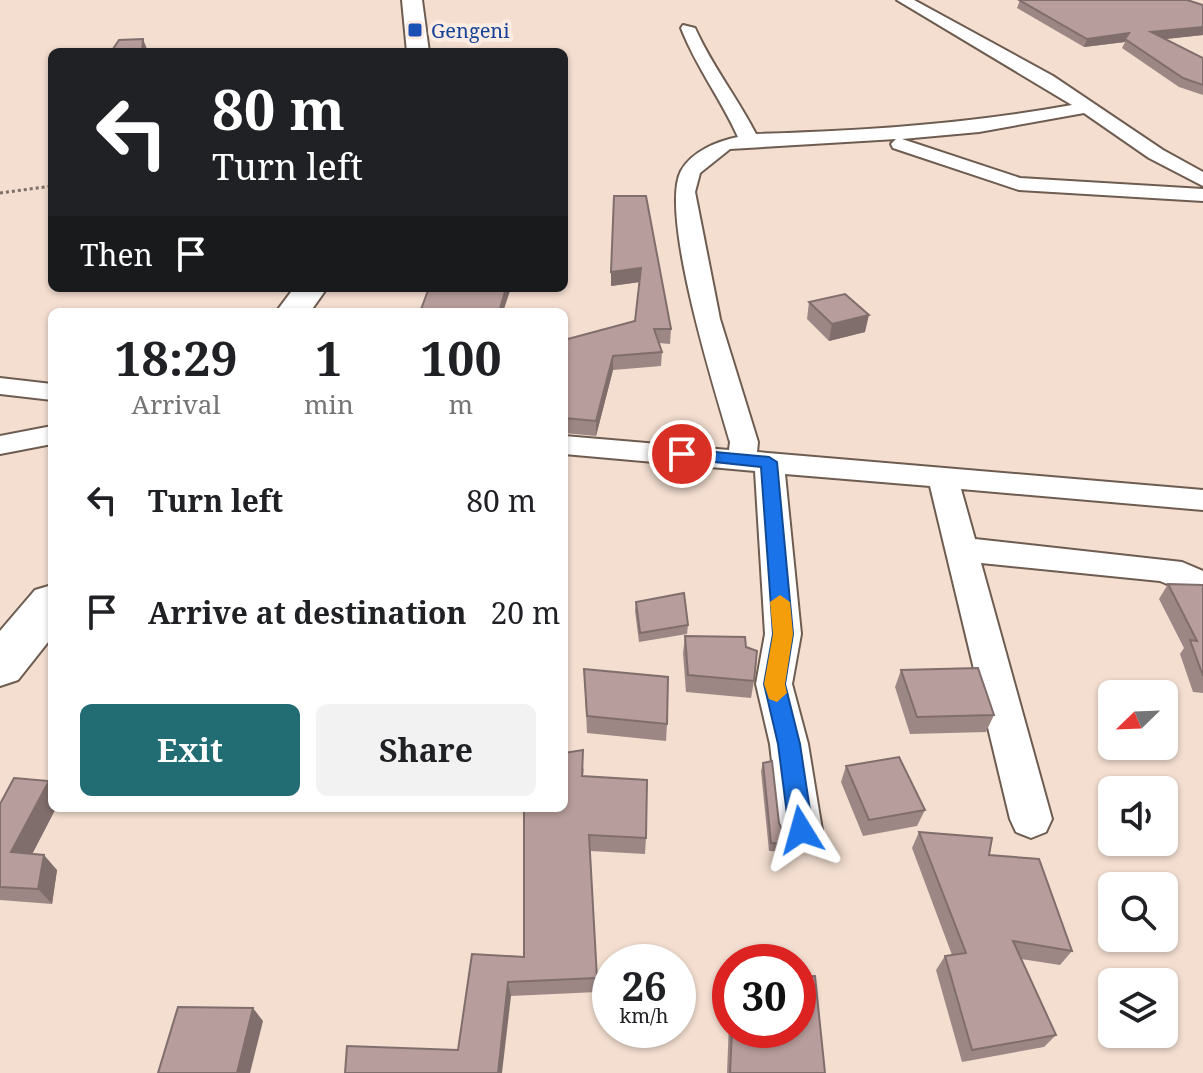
<!DOCTYPE html>
<style>
:root{--surface:#fff;--page:#f2f2f2;--text:#202124;--muted:#757577;--accent:#226d74}
body{margin:0;font-family:"Noto Serif",serif;background:var(--page);color:var(--text);height:100vh;display:flex;flex-direction:column;font-size:30px;white-space:nowrap}
*{box-sizing:border-box;margin:0}
p{font-size:26px;color:var(--muted)}
.icon{flex:none;width:44px;height:44px;fill:none;stroke:currentColor;stroke-width:2;stroke-linecap:round;stroke-linejoin:round}
.map{position:relative;flex:1;overflow:hidden}
.drawer{position:absolute;left:48px;top:308px;width:520px;height:504px;display:flex;flex-direction:column;background:var(--surface);border-radius:12px;box-shadow:0 2px 6px #0004}
.drawer>*{flex:none}
.hud{position:absolute;left:48px;top:48px;width:520px;height:244px;border-radius:12px;box-shadow:0 2px 6px #0004;background:#202124;color:#fff;overflow:hidden}
.needle{width:52px;rotate:247deg}
.fabs{position:absolute;left:1098px;top:680px;display:grid;gap:16px}
.fabs a{display:grid;place-items:center;width:80px;height:80px;border-radius:12px;background:var(--surface);box-shadow:0 2px 6px #0004;font-size:40px}
.speed{position:absolute;left:592px;top:944px;display:flex;gap:16px;font-size:40px;font-weight:700;text-align:center}
.speed>*{display:grid;place-content:center;width:104px;height:104px;border-radius:50%;background:var(--surface);box-shadow:0 2px 6px #0004;line-height:1}
.speed small{font-size:20px;font-weight:400}
.speed .limit{border:12px solid #d22;background:#fff;color:#111}
.pin{position:absolute;display:grid;place-items:center;width:68px;height:68px;color:#fff;margin:-34px;border:4px solid #fff;border-radius:50%;box-shadow:0 2px 8px #0007}
.me{position:absolute;width:88px;margin:-44px;rotate:352deg;stroke-linejoin:round;filter:drop-shadow(0 0 6px #0008)}
.turn{display:flex;align-items:center;gap:28px;height:168px;padding:0 32px;font-size:36px}
.turn .icon{width:104px;height:104px;stroke-width:2.5}
.turn b{display:block;font-size:56px;line-height:68px}
.then{display:flex;align-items:center;height:76px;padding:0 32px;background:#0003;gap:16px;font-size:30px}
.eta{display:flex;justify-content:space-evenly;align-items:center;height:136px;text-align:center}
.eta b{font-size:48px;font-weight:700;line-height:56px}
.button{display:flex;gap:16px;margin-top:auto;padding:16px 32px}
.button a{flex:1;height:92px;border-radius:12px;background:var(--accent);color:#fff;font-size:32px;font-weight:700;line-height:92px;text-align:center}
.button a+a{background:var(--page);color:var(--text)}
ul{padding:0;list-style:none}
li{display:flex;align-items:center;gap:24px;height:112px;padding:0 32px}
li div{flex:1}
li b{display:block;font-size:30px}
li em{font-style:normal}
.map>svg:first-child{display:block}
.lines{fill:none;stroke-linecap:round;stroke-linejoin:round}
.street-casing{stroke:#6e5c50;stroke-width:4}
.secondary-casing{stroke:#6e5c50;stroke-width:4}
.path{stroke:#7e7067;stroke-width:3;stroke-dasharray:3 3;stroke-linecap:butt}
.street{fill:#fff;fill-rule:evenodd}
.secondary{fill:#fff;fill-rule:evenodd}
.wall{fill:#9d8785}
.shaded-wall{fill:#806e6c}
.building{fill:#b79d9b;stroke:#806e6c;stroke-width:2}
.route{fill:#1a73e8;stroke:#114b97;stroke-width:2}
.slow{fill:#f59e0b}
.transit-dot{fill:#1a4fb4;stroke:#fdece1;stroke-width:3}
.labels{text-anchor:middle;dominant-baseline:central;stroke-width:8;stroke-linejoin:round;paint-order:stroke}
.far-transit-label{font-size:20px;fill:#164399;stroke:#fdece1;text-anchor:start}
</style>
<div class="map">
<svg width="1203" height="1073" viewBox="0 0 1203 1073">
<rect width="100%" height="100%" fill="#f3ded0"/>
<g class="lines">
<defs>
<path id="street" d="M 897,0 L 914,0 L 1053,76 L 1163,150 L 1203,172 L 1203,186 L 1149,158 L 1084,113 L 979,132 L 902,139 L 1020,178 L 1203,189 L 1203,201 L 1019,190 L 893,148 L 891,144 L 896,139 L 730,149 L 700,173 L 695,192 L 720,319 L 758,442 L 757,452 L 1203,490 L 1203,510 L 961,489 L 975,539 L 1182,562 L 1203,571 L 1203,599 L 1160,581 L 981,563 L 1052,819 L 1046,832 L 1031,838 L 1016,832 L 1010,819 L 930,486 L 785,474 L 801,634 L 792,684 L 808,744 L 822,830 L 816,844 L 801,849 L 786,844 L 780,830 L 770,744 L 756,684 L 765,634 L 755,471 L 564,454 L 564,436 L 729,450 L 730,442 C 715,391 659,213 681,171 C 692,151 718,141 738,137 C 721,99 696,67 681,28 L 683,25 L 695,28 C 712,66 737,97 756,134 C 863,131 966,124 1072,105 Z
M 0,378 L 52,384 L 52,400 L 0,394 Z
M 52,426 L 52,444 L 0,454 L 0,436 Z"/>
<path id="secondary" d="M 402,0 L 422,0 L 429,52 L 407,52 Z
M 294,288 L 327,288 L 310,312 L 276,312 Z
M 52,585 L 52,637 L 18,680 L 0,686 L 0,631 L 35,590 Z"/>
</defs>
<!-- street casing -->
<use href="#street" class="street-casing"/>
<!-- secondary casing -->
<use href="#secondary" class="secondary-casing"/>
<!-- path -->
<path class="path" d="M 0,193 L 52,186"/>
<!-- street -->
<use href="#street" class="street"/>
<!-- secondary -->
<use href="#secondary" class="secondary"/>
</g>
<!-- wall -->
<path class="wall" d="M 1020,0 L 1203,5 L 1203,35 L 1164,39 L 1203,58 L 1203,95 L 1179,87 L 1122,48 L 1125,42 L 1084,47 L 1017,8 Z
M 614,196 L 671,329 L 670,344 L 659,343 L 662,352 L 661,366 L 613,370 L 596,436 L 564,433 L 564,340 L 635,321 L 639,282 L 611,286 Z
M 809,302 L 865,332 L 829,341 L 807,319 Z
M 1168,584 L 1203,585 L 1203,693 L 1193,692 L 1180,654 L 1184,648 L 1159,599 Z
M 636,602 L 688,625 L 687,634 L 639,642 L 635,611 Z
M 685,636 L 746,647 L 754,681 L 751,698 L 686,692 L 683,653 Z
M 584,669 L 667,724 L 666,741 L 587,733 Z
M 901,670 L 994,715 L 986,732 L 910,734 L 895,687 Z
M 763,763 L 779,823 L 785,837 L 803,845 L 800,853 L 769,851 L 761,771 Z
M 846,766 L 925,810 L 917,826 L 863,836 L 841,782 Z
M 584,767 L 583,777 L 646,838 L 645,854 L 590,851 L 597,992 L 511,996 L 458,1050 L 524,957 Z
M 0,804 L 56,808 L 32,854 L 57,870 L 52,904 L 0,900 Z
M 919,832 L 989,855 L 1072,951 L 1060,965 L 1021,959 L 1056,1035 L 1044,1047 L 962,1062 L 936,970 L 945,956 L 952,955 L 912,848 Z
M 730,997 L 730,1030 L 798,1030 L 825,1073 L 727,1073 Z"/>
<!-- shaded-wall -->
<path class="shaded-wall" d="M 1203,27 L 1203,35 L 1148,41 L 1151,32 Z
M 1129,33 L 1125,42 L 1084,47 L 1087,39 Z
M 143,39 L 147,49 L 146,52 L 142,52 Z
M 641,268 L 640,282 L 611,286 L 611,272 Z
M 506,288 L 509,288 L 510,291 L 503,312 L 499,312 Z
M 869,315 L 865,332 L 829,341 L 832,324 Z
M 613,356 L 613,370 L 596,436 L 596,421 Z
M 49,781 L 52,784 L 52,808 L 56,808 L 25,868 L 11,852 Z
M 44,855 L 57,870 L 52,904 L 38,889 Z
M 508,982 L 511,996 L 502,1073 L 498,1073 Z
M 253,1008 L 263,1021 L 250,1073 L 237,1073 Z"/>
<!-- building -->
<path class="building" d="M 1019,0 L 1187,0 L 1203,5 L 1203,27 L 1151,32 L 1203,58 L 1203,85 L 1183,78 L 1125,39 L 1129,33 L 1087,39 Z
M 143,39 L 142,52 L 111,52 L 119,40 Z
M 614,196 L 646,196 L 671,329 L 654,329 L 662,352 L 613,356 L 596,421 L 564,418 L 564,367 L 567,359 L 564,359 L 564,340 L 635,321 L 641,268 L 611,272 Z
M 429,288 L 506,288 L 499,312 L 420,312 Z
M 845,294 L 869,315 L 832,324 L 809,302 Z
M 1168,584 L 1203,585 L 1203,676 L 1190,640 L 1197,641 Z
M 684,593 L 688,625 L 640,633 L 636,602 Z
M 685,636 L 745,637 L 746,647 L 757,651 L 754,681 L 688,675 Z
M 978,668 L 994,715 L 917,717 L 901,670 Z
M 584,669 L 668,677 L 667,724 L 587,716 Z
M 583,750 L 582,776 L 647,780 L 646,838 L 589,835 L 597,978 L 508,982 L 498,1073 L 345,1073 L 347,1046 L 458,1050 L 472,954 L 524,957 L 524,808 L 564,808 L 564,753 Z
M 899,757 L 925,810 L 869,820 L 846,766 Z
M 772,761 L 779,823 L 785,837 L 803,845 L 771,843 L 763,763 Z
M 14,778 L 49,781 L 11,852 L 44,855 L 38,889 L 0,887 L 0,804 Z
M 919,832 L 992,838 L 989,855 L 1039,859 L 1072,951 L 1013,941 L 1056,1035 L 972,1050 L 945,956 L 966,953 Z
M 815,976 L 825,1073 L 730,1073 L 732,1030 L 798,1030 L 798,977 Z
M 178,1007 L 253,1008 L 237,1073 L 158,1073 Z"/>
<!-- route -->
<path class="route" d="M 682,449 L 769,457 L 777,462 L 793,634 L 785,684 L 800,744 L 813,830 L 810,837 L 801,841 L 793,837 L 789,830 L 778,744 L 764,684 L 773,634 L 761,467 L 677,458 L 674,454 Z"/>
<!-- slow -->
<path class="slow" d="M 780,595 L 790,602 L 793,634 L 785,684 L 787,693 L 777,702 L 769,699 L 764,684 L 773,634 L 770,602 Z"/>
<!-- markers -->
<rect class="transit-dot" x="407" y="22" width="16" height="16" rx="4"/>
<g class="labels">
<!-- far-transit labels -->
<g class="far-transit-label">
<text x="431" y="30">Gengeni</text>
</g>
</g>
</svg>
<div class="fabs">
<a><svg class="needle" viewBox="-14 -14 28 28"><path d="M0-13l5 13h-10z" fill="#e53935"/><path d="M0 13l5-13h-10z" fill="#757577"/></svg></a>
<a><svg class="icon" aria-label="sound" viewBox="0 0 24 24"><path d="M4 9h4l5-4v14l-5-4H4zM17 9q2 3 0 6"/></svg></a>
<a><svg class="icon" aria-label="search" viewBox="0 0 24 24"><circle cx="10" cy="10" r="6"/><path d="M15 15l6 6"/></svg></a>
<a><svg class="icon" aria-label="layers" viewBox="0 0 24 24"><path d="M12 4l9 5-9 5-9-5zM3 14l9 5 9-5"/></svg></a>
</div>
<div class="speed"><div>26<small>km/h</small></div><div class="limit">30</div></div>
<div class="pin" style="left:682px;top:454px;background:#d93025"><svg class="icon" aria-label="arrive" viewBox="0 0 24 24"><path d="M6 21V4h12l-3 4 3 4H6"/></svg></div>
<svg class="me" style="left:801px;top:830px" viewBox="-20 -20 40 40"><path d="M0-17L14 15 0 8-14 15z" fill="#1a73e8" stroke="#fff" stroke-width="4"/></svg>
<div class="hud">
<div class="turn"><svg class="icon" aria-label="left" viewBox="0 0 24 24"><path d="M17 20v-9H6M10 6l-5 5 5 5"/></svg><div><b>80 m</b>Turn left</div></div>
<div class="then">Then<svg class="icon" aria-label="arrive" viewBox="0 0 24 24"><path d="M6 21V4h12l-3 4 3 4H6"/></svg></div>
</div>
<section class="drawer">
<div class="eta">
<div><b>18:29</b><p>Arrival</p></div>
<div><b>1</b><p>min</p></div>
<div><b>100</b><p>m</p></div>
</div>
<ul>
<li><svg class="icon" aria-label="left" viewBox="0 0 24 24"><path d="M17 20v-9H6M10 6l-5 5 5 5"/></svg><div><b>Turn left</b></div><em>80 m</em></li>
<li><svg class="icon" aria-label="arrive" viewBox="0 0 24 24"><path d="M6 21V4h12l-3 4 3 4H6"/></svg><div><b>Arrive at destination</b></div><em>20 m</em></li>
</ul>
<div class="button"><a>Exit</a><a>Share</a></div>
</section>
</div>
